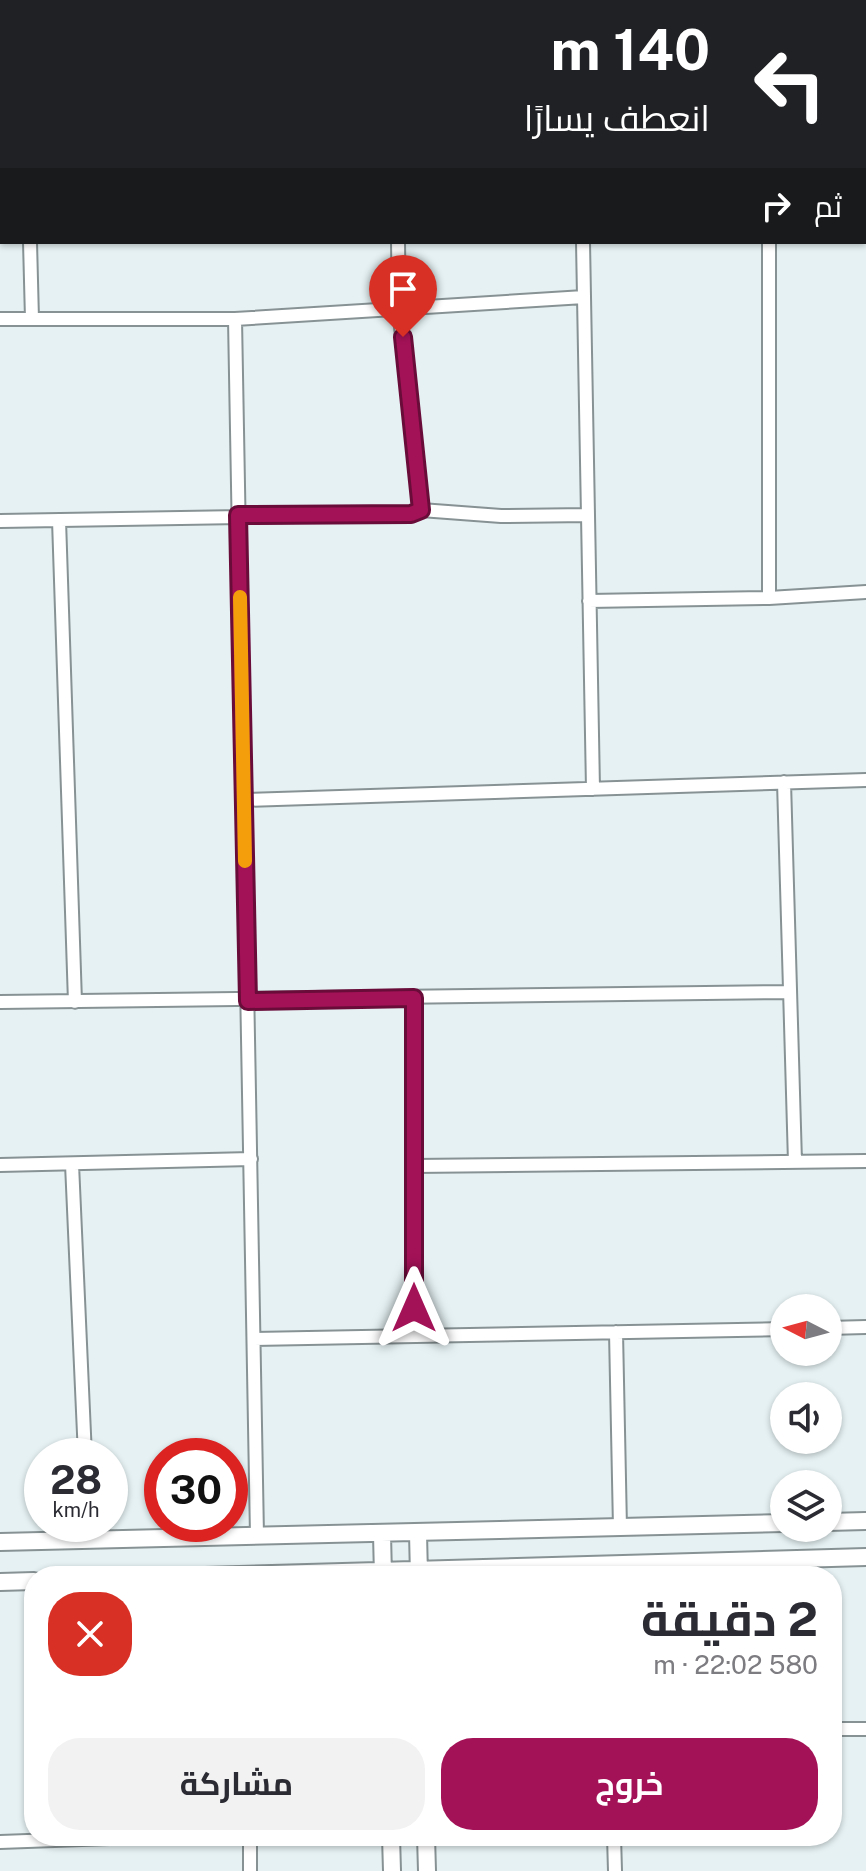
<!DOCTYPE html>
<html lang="ar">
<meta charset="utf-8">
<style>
:root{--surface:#fff;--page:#f2f2f3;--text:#2b2b33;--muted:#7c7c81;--accent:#a31257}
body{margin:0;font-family:"Public Sans",Cairo,sans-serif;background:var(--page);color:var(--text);direction:rtl;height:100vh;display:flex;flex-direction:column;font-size:30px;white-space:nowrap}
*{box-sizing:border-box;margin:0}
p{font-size:26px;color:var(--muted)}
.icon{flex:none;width:44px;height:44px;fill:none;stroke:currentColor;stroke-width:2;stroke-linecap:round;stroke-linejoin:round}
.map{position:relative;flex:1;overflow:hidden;direction:ltr}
.side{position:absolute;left:24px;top:1566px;width:818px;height:280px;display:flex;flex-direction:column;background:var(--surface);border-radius:32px;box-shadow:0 2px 6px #0004;direction:rtl}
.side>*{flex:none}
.guide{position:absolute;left:0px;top:0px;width:866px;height:244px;box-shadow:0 2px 6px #0004;direction:rtl;background:#202124;color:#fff;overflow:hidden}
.needle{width:52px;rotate:276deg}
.buttons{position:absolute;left:770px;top:1294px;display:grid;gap:16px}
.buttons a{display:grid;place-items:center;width:72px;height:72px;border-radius:50%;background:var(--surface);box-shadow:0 2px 6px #0004;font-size:40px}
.speed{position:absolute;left:24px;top:1438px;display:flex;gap:16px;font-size:40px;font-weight:700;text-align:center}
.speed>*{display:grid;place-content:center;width:104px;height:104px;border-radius:50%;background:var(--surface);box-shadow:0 2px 6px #0004;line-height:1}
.speed small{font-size:20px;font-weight:400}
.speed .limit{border:12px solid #d22;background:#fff;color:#111}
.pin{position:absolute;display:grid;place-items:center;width:68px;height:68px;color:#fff;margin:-82px -34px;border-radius:50% 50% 50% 0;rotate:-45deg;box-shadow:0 0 8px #0007}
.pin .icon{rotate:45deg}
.me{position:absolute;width:88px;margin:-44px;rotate:0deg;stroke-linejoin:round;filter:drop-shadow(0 0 6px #0008)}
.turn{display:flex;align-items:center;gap:28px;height:168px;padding:0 24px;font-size:36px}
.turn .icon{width:104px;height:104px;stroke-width:2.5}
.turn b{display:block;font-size:56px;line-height:68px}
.then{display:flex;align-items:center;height:76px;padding:0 24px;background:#0003;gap:16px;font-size:30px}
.round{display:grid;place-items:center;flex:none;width:84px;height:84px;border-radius:32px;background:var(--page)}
.summary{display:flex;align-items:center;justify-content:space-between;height:136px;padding:0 24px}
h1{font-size:48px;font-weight:700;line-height:60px}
.action{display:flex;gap:16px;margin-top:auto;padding:16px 24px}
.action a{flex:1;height:92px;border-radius:32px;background:var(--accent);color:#fff;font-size:32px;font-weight:700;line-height:92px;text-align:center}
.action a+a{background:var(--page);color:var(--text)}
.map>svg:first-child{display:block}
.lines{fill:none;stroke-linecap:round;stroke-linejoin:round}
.minor-casing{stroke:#879294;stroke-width:16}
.tertiary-casing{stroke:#879294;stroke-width:20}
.minor{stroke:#fff;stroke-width:12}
.tertiary{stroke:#fff;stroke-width:16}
.route-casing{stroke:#6a0c39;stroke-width:20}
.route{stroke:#a31257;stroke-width:14}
.slow{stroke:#f59e0b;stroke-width:14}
</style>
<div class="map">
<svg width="866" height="1871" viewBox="0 0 866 1871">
<rect width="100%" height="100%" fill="#e5f1f3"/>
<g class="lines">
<defs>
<path id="minor" d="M 26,0 L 26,2
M 392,0 L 392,2
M 579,0 L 579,2
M 768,0 L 768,2
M 30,242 L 32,319
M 398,242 L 399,309 L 421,510
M 583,242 L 593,789
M 769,242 L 769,598
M 0,319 L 235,319 L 584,297
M 235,319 L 257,1536
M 59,520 L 75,1002
M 0,521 L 411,514 L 421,510 L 501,516 L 588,515
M 589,601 L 769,598 L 866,592
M 784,782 L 795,1162
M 244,800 L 866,780
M 414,998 L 415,1336
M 0,1002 L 789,992
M 72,1164 L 85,1456
M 0,1165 L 251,1159
M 414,1166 L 866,1161
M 828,1328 L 866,1327
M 616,1332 L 620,1528
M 254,1339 L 784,1329
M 793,1576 L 793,1559
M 832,1729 L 866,1729
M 250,1836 L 250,1871
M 614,1836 L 615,1871
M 0,1842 L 164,1836"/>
<path id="tertiary" d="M 828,1522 L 866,1521
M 418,1533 L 419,1576
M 382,1534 L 383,1576
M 0,1542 L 784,1523
M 205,1576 L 866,1557
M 0,1582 L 34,1581
M 391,1836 L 392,1871
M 426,1836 L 427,1871"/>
</defs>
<!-- minor casing -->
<use href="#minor" class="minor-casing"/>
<!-- tertiary casing -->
<use href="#tertiary" class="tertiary-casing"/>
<!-- minor -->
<use href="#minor" class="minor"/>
<!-- tertiary -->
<use href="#tertiary" class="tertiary"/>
</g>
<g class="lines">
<defs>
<path id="route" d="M 403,337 L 421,510 L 411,514 L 238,515 L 248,1001 L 414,998 L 414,1308"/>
</defs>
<!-- route casing -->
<use href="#route" class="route-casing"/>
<!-- route -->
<use href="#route" class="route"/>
<!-- slow -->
<path class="slow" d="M 240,597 L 245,861"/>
</g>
</svg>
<div class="buttons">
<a><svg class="needle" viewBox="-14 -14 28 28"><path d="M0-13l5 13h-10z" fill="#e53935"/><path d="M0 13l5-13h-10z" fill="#7c7c81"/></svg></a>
<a><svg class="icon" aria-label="sound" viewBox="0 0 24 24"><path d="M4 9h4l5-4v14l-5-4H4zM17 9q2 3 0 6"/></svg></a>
<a><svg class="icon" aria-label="layers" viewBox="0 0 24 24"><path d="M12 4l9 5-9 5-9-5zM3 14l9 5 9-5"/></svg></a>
</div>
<div class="speed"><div>28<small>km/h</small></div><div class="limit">30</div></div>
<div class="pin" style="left:403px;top:337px;background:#d93025"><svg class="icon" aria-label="arrive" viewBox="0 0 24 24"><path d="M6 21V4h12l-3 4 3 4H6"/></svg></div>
<svg class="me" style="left:414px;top:1308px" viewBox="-20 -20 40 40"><path d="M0-17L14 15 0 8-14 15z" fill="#a31257" stroke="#fff" stroke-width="4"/></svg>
<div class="guide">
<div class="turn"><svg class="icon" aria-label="left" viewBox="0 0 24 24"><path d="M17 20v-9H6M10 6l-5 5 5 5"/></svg><div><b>140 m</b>انعطف يسارًا</div></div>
<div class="then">ثم<svg class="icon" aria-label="right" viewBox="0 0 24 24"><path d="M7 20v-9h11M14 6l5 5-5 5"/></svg></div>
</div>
<section class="side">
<div class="summary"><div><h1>2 دقيقة</h1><p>580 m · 22:02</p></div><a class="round" style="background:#d93025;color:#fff"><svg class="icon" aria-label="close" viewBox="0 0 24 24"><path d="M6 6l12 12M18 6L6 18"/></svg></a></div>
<div class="action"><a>خروج</a><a>مشاركة</a></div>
</section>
</div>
